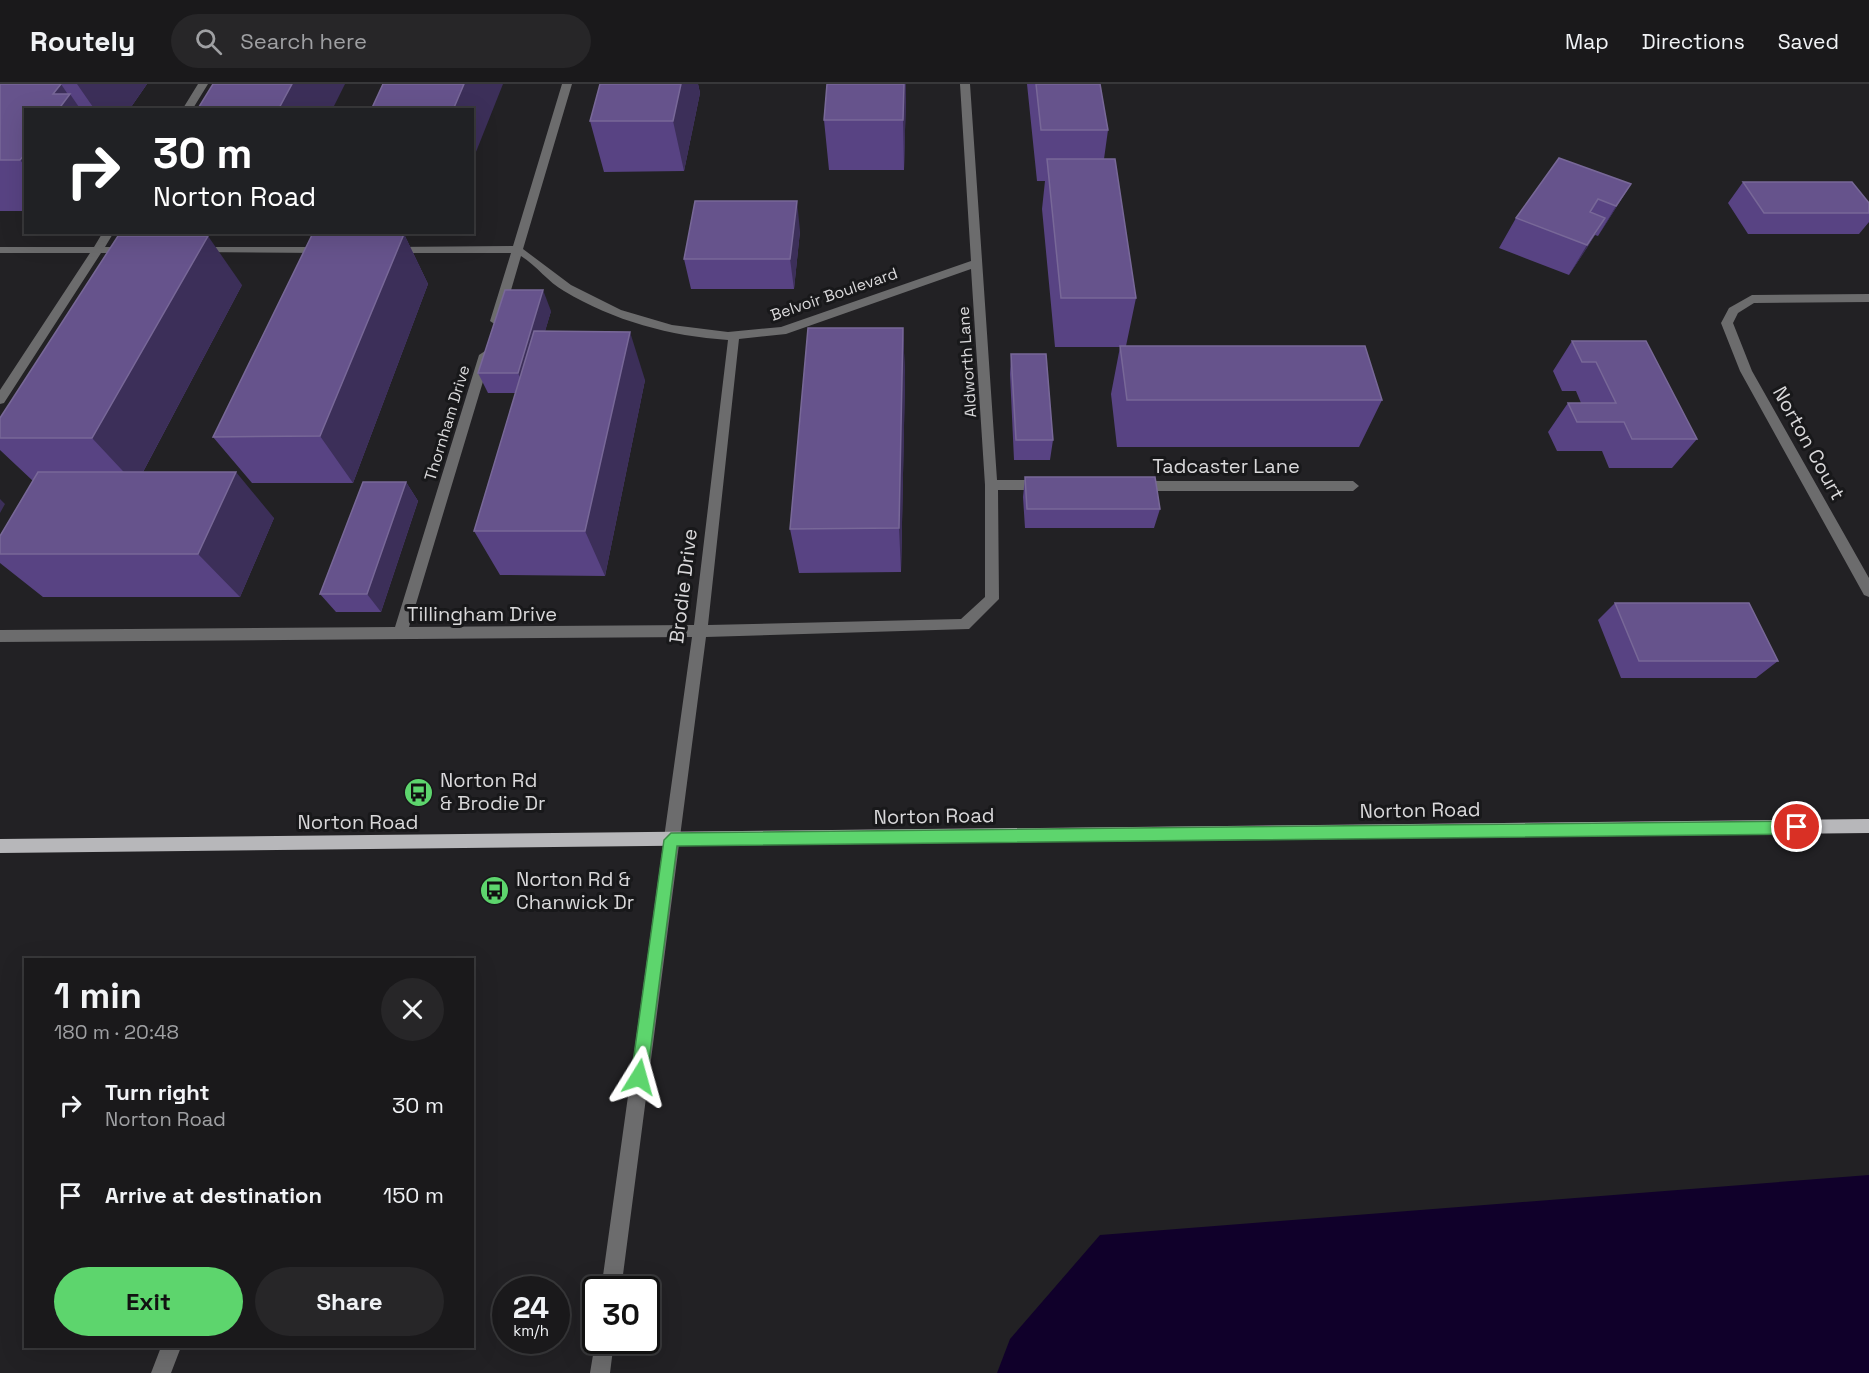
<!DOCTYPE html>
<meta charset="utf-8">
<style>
:root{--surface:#1a191b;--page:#272628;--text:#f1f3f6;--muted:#9fa0a3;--line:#38383a;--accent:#5dd56d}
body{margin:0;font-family:"Space Grotesk",sans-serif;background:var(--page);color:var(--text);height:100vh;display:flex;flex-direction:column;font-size:22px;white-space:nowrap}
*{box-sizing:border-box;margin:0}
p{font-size:20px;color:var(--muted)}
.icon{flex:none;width:33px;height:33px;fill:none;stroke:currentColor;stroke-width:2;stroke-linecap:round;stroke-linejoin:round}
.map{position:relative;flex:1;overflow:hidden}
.details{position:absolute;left:24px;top:874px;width:450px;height:390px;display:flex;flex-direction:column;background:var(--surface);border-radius:0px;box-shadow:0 6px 24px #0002,0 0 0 2px var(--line)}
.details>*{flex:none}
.hud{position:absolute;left:24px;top:24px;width:450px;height:126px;border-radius:0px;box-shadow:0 6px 24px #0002,0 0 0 2px var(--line);background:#202124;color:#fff;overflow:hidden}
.speed{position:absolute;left:492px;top:1192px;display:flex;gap:12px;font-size:30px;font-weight:700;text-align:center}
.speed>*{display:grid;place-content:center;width:78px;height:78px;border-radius:50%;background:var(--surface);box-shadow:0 6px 24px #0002,0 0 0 2px var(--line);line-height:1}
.speed small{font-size:15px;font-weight:400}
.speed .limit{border:3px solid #111;border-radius:9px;background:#fff;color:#111}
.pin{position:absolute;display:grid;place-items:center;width:51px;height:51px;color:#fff;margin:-26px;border:3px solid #fff;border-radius:50%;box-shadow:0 2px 6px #0007}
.me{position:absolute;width:66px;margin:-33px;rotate:8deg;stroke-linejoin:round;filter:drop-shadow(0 0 4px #0008)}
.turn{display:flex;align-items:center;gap:21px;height:126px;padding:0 30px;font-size:27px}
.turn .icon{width:78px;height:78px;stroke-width:2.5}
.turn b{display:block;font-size:42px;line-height:51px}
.round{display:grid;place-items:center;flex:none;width:63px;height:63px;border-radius:32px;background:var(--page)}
.head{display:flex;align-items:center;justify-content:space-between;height:102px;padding:0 30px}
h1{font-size:36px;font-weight:800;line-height:45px}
.action{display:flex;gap:12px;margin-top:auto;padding:12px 30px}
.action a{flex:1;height:69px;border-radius:36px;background:var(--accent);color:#111;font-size:24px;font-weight:800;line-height:69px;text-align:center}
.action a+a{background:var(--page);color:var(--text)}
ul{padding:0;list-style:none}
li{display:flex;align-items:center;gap:18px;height:90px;padding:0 30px}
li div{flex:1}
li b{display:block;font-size:22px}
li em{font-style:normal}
header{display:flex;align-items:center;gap:36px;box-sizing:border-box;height:84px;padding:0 30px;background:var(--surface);border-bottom:2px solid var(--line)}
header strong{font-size:28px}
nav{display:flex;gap:33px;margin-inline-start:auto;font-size:21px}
.search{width:420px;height:54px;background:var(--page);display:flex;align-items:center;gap:15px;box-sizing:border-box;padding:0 21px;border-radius:33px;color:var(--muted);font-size:22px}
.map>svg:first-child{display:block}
.water{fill:#10002a}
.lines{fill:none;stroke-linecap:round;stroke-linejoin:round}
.minor{fill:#6c6c6d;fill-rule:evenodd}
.major{fill:#b7b7ba;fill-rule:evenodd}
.wall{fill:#584383}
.shaded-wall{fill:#3c2f59}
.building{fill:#66538c;stroke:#786898;stroke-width:1.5}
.route{fill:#5dd56d;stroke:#3c8a47;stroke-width:1.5}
.labels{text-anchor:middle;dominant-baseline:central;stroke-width:6;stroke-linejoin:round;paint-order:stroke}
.far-street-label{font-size:16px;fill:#d9d8da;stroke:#18181a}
.street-label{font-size:20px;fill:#d9d8da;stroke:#18181a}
.poi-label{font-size:20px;fill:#d9d8da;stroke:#18181a;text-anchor:start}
</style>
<header>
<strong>Routely</strong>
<div class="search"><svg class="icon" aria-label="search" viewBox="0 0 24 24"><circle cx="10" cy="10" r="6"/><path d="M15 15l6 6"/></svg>Search here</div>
<nav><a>Map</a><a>Directions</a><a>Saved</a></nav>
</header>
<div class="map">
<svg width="1869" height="1289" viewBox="0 0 1869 1289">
<rect width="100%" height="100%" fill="#222124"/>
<!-- water -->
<path class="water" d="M 1869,1091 L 1869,1289 L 997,1289 L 1010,1255 L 1100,1151 Z"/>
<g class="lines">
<!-- minor -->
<path class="minor" d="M 198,0 L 208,0 L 192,26 L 182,26 Z
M 562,0 L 572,0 L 523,165 L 571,201 L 621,226 L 672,241 L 728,248 L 781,243 L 971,177 L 960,0 L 970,0 L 997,396 L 1045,396 L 1051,401 L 1045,406 L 998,406 L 999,515 L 969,545 L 706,553 L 621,1206 L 601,1206 L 692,553 L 0,558 L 0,546 L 395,543 L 479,271 L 485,267 L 491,271 L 409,543 L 694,541 L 728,256 C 670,252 614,237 564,207 C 548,198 537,182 521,172 L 502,237 L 496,241 L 490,237 L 511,169 L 392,169 L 387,166 L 392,163 L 513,162 ZM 971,185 L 985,401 L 985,513 L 961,535 L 708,541 L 739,255 L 786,250 Z
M 103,148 L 114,148 L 105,163 L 128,163 L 133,166 L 128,169 L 101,169 L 4,319 L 0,320 L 0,306 L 90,169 L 0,169 L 0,163 L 94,163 Z
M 197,163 L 323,163 L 328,166 L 323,169 L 193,168 L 192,166 Z
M 1869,210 L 1869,218 L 1754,219 L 1738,229 L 1733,239 L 1752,287 L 1869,494 L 1869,513 L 1864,511 L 1740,287 L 1721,239 L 1729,224 L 1752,211 Z
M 1138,397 L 1353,397 L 1359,402 L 1353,407 L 1138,407 L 1132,402 Z
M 596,1253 L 596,1257 L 614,1257 L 610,1289 L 590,1289 Z
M 161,1263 L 181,1263 L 171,1289 L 151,1289 Z"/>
<!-- major -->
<path class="major" d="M 1869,735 L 1869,749 L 0,769 L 0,755 Z"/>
</g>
<!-- wall -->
<path class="wall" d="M 0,0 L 147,0 L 129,26 L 26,26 L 26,127 L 0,127 Z
M 600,0 L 698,0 L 700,9 L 684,87 L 604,88 L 590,37 Z
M 1027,0 L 1100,0 L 1108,46 L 1104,75 L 1136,214 L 1126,262 L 1382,316 L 1359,363 L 1117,363 L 1111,310 L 1120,263 L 1055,263 L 1042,125 L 1045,97 L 1037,97 Z
M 906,8 L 904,86 L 829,86 L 824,36 Z
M 1743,98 L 1869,119 L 1869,138 L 1859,150 L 1748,150 L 1728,119 Z
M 1631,100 L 1598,152 L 1595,151 L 1569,191 L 1499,164 L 1516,134 Z
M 800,147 L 794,205 L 691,205 L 684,175 Z
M 404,150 L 428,200 L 353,399 L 252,399 L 213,353 Z
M 242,201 L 143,388 L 274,434 L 240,513 L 43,513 L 0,479 L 0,452 L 33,397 L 0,366 L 0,334 Z
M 551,227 L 545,247 L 645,296 L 605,492 L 500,491 L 474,447 L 516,309 L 488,309 L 478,289 Z
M 903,244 L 905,293 L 901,488 L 799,489 L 790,445 Z
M 1572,257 L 1697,355 L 1672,384 L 1609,384 L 1602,367 L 1557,367 L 1548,348 L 1568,319 L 1581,319 L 1576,307 L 1562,307 L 1553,287 Z
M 1011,270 L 1053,356 L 1050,376 L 1014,376 L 1010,290 Z
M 1025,393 L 1160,425 L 1154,444 L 1025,444 L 1023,413 Z
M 406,398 L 418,417 L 381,528 L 336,528 L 320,510 Z
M 1615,519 L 1778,577 L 1756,594 L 1621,594 L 1598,536 Z"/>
<!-- shaded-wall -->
<path class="shaded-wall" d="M 61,0 L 69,12 L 70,10 L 81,26 L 58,26 L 53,10 Z
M 77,0 L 147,0 L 129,26 L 95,26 Z
M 292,0 L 345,0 L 332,26 L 278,26 Z
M 464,0 L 503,0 L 472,78 L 472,26 L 453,26 Z
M 681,0 L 698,0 L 700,9 L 684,87 L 673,37 Z
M 904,0 L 906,0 L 906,8 L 904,86 L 903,36 Z
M 26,69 L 26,83 L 20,76 Z
M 1631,100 L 1612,130 L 1598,152 L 1616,122 Z
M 797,117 L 800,147 L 794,205 L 790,175 Z
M 1605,134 L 1587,164 L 1569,191 L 1587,161 Z
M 404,150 L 428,200 L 353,399 L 320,352 Z
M 208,152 L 242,201 L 136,401 L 92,354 Z
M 543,206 L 551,227 L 527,309 L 518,289 Z
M 903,244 L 905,293 L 901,488 L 899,444 Z
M 630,248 L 645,296 L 605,492 L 585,447 Z
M 236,388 L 274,434 L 240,513 L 198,470 Z
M 406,398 L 418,417 L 381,528 L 367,510 Z
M 0,415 L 5,420 L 0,429 Z"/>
<!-- building -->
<path class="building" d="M 0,0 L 61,0 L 53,10 L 70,10 L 58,26 L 26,26 L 26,69 L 20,76 L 0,76 Z
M 213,0 L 292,0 L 278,26 L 197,26 Z
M 383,0 L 464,0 L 453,26 L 371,26 Z
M 600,0 L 681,0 L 673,37 L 590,37 Z
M 827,0 L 904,0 L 903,36 L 824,36 Z
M 1036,0 L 1100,0 L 1108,46 L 1041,46 Z
M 1559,74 L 1631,100 L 1616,122 L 1598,115 L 1590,128 L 1605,134 L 1587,161 L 1516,134 Z
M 1047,75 L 1115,75 L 1136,214 L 1061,214 Z
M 1743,98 L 1852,98 L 1869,119 L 1869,129 L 1764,129 Z
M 695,117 L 797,117 L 790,175 L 684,175 Z
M 404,150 L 320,352 L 213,353 L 312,151 Z
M 118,152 L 208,152 L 92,354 L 0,354 L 0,334 Z
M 505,206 L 543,206 L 518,289 L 478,289 Z
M 808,244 L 903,244 L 899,444 L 790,445 Z
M 534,247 L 630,248 L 585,447 L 474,447 Z
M 1572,257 L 1646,257 L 1697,355 L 1632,355 L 1624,338 L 1577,338 L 1568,319 L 1616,319 L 1596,278 L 1582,278 Z
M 1120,262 L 1365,262 L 1382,316 L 1127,316 Z
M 1011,270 L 1046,270 L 1053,356 L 1016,356 Z
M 38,388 L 236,388 L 198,470 L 0,470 L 0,452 Z
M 1025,393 L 1155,393 L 1160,425 L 1027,425 Z
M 363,398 L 406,398 L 367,510 L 320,510 Z
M 1615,519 L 1749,519 L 1778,577 L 1639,577 Z"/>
<!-- route -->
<path class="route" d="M 1797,737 L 1805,743 L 1797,750 L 677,762 L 647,993 L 645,998 L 639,1001 L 633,998 L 631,993 L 664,756 L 671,749 Z"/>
<!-- icons -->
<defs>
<symbol id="bus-disc" viewBox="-11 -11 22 22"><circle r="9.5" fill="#5dd56d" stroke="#18181a"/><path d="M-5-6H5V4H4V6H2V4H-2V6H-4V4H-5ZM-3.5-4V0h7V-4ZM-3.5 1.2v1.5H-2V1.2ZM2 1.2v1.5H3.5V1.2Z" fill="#111"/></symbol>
</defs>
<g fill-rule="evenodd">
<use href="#bus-disc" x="402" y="692" width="33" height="33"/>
<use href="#bus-disc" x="478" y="790" width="33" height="33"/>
</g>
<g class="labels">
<!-- far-street labels -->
<g class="far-street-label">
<text transform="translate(834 210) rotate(-19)">Belvoir Boulevard</text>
<text transform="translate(967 278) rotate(-94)">Aldworth Lane</text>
<text transform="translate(447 339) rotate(-73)">Thornham Drive</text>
</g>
<!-- street labels -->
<g class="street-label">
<text transform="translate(1809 359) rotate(61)">Norton Court</text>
<text x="1226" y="382">Tadcaster Lane</text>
<text transform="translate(683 502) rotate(-83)">Brodie Drive</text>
<text x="482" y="530">Tillingham Drive</text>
<text transform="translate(1420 726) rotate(-1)">Norton Road</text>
<text transform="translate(934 732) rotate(-1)">Norton Road</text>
<text x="358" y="738">Norton Road</text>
</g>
<!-- poi labels -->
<g class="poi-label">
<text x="440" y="696">Norton Rd<tspan x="440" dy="23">&amp; Brodie Dr</tspan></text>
<text x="516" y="795">Norton Rd &amp;<tspan x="516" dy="23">Chanwick Dr</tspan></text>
</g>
</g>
</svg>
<div class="speed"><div>24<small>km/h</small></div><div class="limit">30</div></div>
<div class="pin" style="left:1797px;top:743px;background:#d93025"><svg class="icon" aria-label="arrive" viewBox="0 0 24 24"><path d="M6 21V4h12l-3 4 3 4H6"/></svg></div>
<svg class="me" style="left:639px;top:993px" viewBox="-20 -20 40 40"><path d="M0-17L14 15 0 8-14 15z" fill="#5dd56d" stroke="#fff" stroke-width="4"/></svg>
<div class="hud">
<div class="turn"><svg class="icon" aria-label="right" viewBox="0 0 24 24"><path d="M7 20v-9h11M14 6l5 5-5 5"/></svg><div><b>30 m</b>Norton Road</div></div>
</div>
<section class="details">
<div class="head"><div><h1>1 min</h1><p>180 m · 20:48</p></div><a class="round"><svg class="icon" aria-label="close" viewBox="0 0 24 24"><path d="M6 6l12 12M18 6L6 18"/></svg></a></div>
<ul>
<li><svg class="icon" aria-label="right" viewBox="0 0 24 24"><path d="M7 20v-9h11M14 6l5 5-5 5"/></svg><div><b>Turn right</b><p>Norton Road</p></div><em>30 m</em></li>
<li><svg class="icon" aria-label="arrive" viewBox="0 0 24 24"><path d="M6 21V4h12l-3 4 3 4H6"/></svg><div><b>Arrive at destination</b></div><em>150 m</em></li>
</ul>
<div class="action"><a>Exit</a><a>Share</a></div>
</section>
</div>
